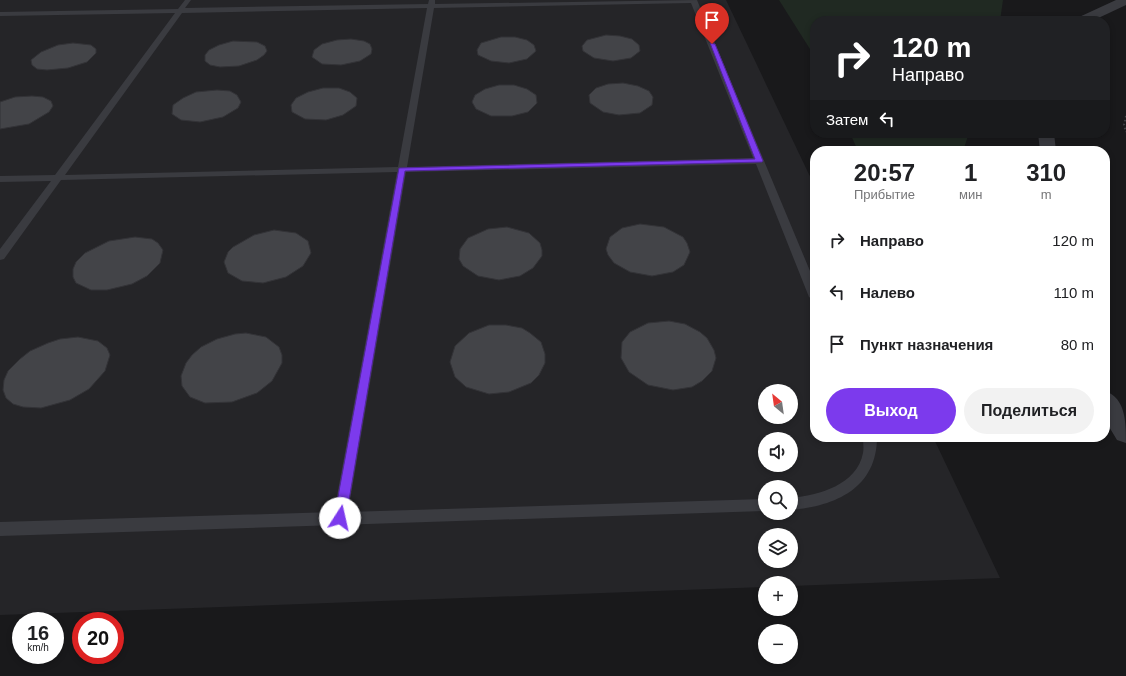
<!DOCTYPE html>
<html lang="ru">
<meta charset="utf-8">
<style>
:root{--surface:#fff;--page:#f2f2f2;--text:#202124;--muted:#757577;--accent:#7c3aed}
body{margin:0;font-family:Arial,sans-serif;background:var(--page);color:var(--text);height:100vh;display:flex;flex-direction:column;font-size:15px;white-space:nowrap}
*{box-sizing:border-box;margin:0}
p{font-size:13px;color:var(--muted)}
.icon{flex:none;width:22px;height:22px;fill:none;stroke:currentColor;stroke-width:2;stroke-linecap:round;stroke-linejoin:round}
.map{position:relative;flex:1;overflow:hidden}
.details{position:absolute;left:810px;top:146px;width:300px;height:296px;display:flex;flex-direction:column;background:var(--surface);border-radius:16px;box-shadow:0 2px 6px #0003}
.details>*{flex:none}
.guide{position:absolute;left:810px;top:16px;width:300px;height:122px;border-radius:16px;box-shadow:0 2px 6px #0003;background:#202124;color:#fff;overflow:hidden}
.needle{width:26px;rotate:331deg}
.controls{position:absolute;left:758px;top:384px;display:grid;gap:8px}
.controls a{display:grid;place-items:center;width:40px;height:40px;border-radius:50%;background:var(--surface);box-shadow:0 2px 6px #0003;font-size:20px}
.speed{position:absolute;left:12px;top:612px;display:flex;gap:8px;font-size:20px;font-weight:700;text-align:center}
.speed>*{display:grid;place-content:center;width:52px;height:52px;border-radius:50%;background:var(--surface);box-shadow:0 2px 6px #0003;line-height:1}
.speed small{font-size:10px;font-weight:400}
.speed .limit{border:6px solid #d22;background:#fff;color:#111}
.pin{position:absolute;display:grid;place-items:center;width:34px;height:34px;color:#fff;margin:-41px -17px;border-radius:50% 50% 50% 0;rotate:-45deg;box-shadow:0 0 4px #0007}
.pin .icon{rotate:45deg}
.me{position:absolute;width:44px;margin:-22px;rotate:10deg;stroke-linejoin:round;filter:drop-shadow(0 0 3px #0008)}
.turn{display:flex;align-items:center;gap:14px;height:84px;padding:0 16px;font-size:18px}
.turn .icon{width:52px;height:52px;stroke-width:2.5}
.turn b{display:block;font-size:28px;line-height:34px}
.then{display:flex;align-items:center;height:38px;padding:0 16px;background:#0003;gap:8px;font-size:15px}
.eta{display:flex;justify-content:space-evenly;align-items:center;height:68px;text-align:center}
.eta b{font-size:24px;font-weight:700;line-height:28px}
.primary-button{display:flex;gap:8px;margin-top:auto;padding:8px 16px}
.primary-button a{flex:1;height:46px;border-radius:24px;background:var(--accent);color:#fff;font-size:16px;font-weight:700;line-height:46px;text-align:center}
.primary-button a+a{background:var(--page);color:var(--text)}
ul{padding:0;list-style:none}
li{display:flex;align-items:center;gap:12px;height:52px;padding:0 16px}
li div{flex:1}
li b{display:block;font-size:15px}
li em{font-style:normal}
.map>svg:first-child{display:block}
.built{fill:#252528;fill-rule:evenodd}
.green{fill:#202922}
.building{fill:#434448;stroke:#333337}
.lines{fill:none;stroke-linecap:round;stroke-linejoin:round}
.path{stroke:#404247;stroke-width:2;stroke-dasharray:1.5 2.5;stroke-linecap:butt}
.service{fill:#3a3b40;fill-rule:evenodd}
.minor{fill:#3a3b40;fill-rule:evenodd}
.route{fill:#7c3aed;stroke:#51269a}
</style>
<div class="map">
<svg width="1126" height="676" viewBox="0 0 1126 676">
<rect width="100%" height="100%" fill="#19191b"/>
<!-- built -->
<path class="built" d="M 0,0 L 726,0 L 815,187 L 815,437 L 933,437 L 1000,578 L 791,586 L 791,583 L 765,583 L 765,587 L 0,615 ZM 765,391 L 791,391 L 791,417 L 765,417 ZM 765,439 L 791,439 L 791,465 L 765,465 ZM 765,487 L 791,487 L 791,513 L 765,513 ZM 765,535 L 791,535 L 791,561 L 765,561 Z"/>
<!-- green -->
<path class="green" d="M 779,0 L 1003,0 L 1000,21 L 815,21 L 815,57 Z
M 850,133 L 969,133 L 963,151 L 858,151 Z"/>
<!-- building -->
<path class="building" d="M 606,35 L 620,36 L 632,39 L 639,45 L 640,51 L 631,58 L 613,61 L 594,58 L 583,51 L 582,46 L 587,40 Z
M 501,37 L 515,37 L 527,40 L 534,45 L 536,51 L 527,59 L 509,63 L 491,61 L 478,55 L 477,50 L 481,43 Z
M 351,39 L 364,41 L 370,44 L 372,49 L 371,54 L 360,61 L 341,65 L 322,64 L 312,57 L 314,50 L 322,44 L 337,40 Z
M 233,41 L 257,42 L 265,46 L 267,51 L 264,55 L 257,60 L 239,66 L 220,67 L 210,65 L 205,61 L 205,55 L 209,50 L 219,45 Z
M 73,43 L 91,45 L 96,49 L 96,53 L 87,62 L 68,68 L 47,70 L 37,69 L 32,65 L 31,60 L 41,52 L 58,45 Z
M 623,83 L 638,86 L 649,91 L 653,97 L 652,105 L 640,113 L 619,115 L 603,112 L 590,103 L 589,95 L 596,88 L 608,84 Z
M 499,85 L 514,85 L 527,89 L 536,95 L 537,103 L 528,112 L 512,116 L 491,116 L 476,109 L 472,102 L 475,95 L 485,89 Z
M 323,88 L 339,88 L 350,92 L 357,98 L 356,106 L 343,115 L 326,120 L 305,119 L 292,112 L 291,105 L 296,98 L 308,92 Z
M 217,90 L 230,91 L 237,95 L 241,102 L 238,108 L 223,117 L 200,122 L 181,120 L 172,114 L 173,105 L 183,98 L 196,92 Z
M 32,96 L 43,97 L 51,101 L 53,106 L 49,112 L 29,124 L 0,129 L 0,102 L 15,97 Z
M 640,224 L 664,227 L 683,237 L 687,243 L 690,252 L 684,265 L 673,272 L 652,276 L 630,272 L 614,263 L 608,255 L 606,249 L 610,237 L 622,228 Z
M 507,227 L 529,233 L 540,243 L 542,250 L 542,256 L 533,268 L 520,276 L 499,280 L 478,276 L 463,266 L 459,259 L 460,249 L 468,238 L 488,229 Z
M 274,230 L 296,233 L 308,241 L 311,253 L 303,266 L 286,277 L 263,283 L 242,281 L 228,273 L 224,262 L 228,252 L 233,247 L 254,235 Z
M 135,237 L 152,239 L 158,243 L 163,250 L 160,263 L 147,276 L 132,284 L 107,290 L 91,290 L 76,283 L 73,277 L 73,269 L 76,262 L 85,253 L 109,241 Z
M 669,321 L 685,324 L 700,332 L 707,338 L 714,350 L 716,358 L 712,371 L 702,381 L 692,387 L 673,390 L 648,385 L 629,372 L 621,358 L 622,342 L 630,332 L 648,323 Z
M 489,325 L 506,325 L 522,328 L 530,333 L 541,342 L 545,354 L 545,363 L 539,375 L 531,383 L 509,392 L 489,394 L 466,387 L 455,377 L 450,362 L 455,346 L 469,333 Z
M 246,333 L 266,337 L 279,347 L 282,355 L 282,363 L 272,381 L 257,393 L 232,402 L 205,403 L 190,397 L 182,386 L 181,376 L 186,363 L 192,355 L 201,347 L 217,339 L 235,334 Z
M 78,337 L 98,341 L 107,348 L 110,355 L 105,371 L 89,389 L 70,400 L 41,408 L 23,407 L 13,404 L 6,398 L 3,390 L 4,380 L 8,371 L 20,359 L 30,351 L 48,343 L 60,339 Z"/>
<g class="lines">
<!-- path -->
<path class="path" d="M 1126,116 L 1124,125 L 1126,132"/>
<!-- service -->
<path class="service" d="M 185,0 L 191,0 L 185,8 L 428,4 L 429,0 L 435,0 L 435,4 L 697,0 L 815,283 L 815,301 L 809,297 L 756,164 L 406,172 L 348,512 L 765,499 L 765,511 L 0,536 L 0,522 L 334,512 L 397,172 L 61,180 L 4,259 L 0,260 L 0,249 L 51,181 L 0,182 L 0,176 L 55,175 L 175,13 L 0,16 L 0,12 L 178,9 ZM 691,3 L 753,158 L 407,167 L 434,8 ZM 427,8 L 398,167 L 65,175 L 182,13 Z
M 863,437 L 877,437 C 877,488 836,506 791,510 L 791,498 C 819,495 857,485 863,453 C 864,448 863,442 863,437 Z"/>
<!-- minor -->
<path class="minor" d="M 1116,0 L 1126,0 L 1126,5 L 1092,21 L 1075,21 L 1077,18 Z
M 1038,133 L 1054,133 L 1056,151 L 1040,151 Z
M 1105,391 C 1126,398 1126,423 1126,443 L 1117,440 L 1105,420 Z"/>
</g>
<!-- route -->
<path class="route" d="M 710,43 L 715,44 L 763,161 L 762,162 L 405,171 L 346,518 L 344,521 L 340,523 L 336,521 L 334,518 L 399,168 L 755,159 Z"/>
</svg>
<div class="controls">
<a><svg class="needle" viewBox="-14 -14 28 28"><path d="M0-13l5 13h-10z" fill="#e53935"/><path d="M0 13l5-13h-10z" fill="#757577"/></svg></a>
<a><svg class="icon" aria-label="sound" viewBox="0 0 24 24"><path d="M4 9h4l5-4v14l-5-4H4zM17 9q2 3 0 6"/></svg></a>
<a><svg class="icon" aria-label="search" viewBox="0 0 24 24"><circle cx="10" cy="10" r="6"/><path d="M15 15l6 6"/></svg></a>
<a><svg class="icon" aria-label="layers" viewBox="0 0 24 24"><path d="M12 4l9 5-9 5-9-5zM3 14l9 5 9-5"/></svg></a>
<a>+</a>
<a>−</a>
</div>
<div class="speed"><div>16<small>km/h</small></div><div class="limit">20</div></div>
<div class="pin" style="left:712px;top:44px;background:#d93025"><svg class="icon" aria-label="arrive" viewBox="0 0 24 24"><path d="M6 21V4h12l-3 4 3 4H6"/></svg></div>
<svg class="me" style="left:340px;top:518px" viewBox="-20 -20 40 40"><circle r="19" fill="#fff"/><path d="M0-13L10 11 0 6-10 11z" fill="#7c3aed"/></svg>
<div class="guide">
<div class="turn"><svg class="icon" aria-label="right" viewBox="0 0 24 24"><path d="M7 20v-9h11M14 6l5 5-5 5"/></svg><div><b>120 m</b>Направо</div></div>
<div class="then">Затем<svg class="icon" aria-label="left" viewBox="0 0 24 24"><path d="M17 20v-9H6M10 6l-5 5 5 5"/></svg></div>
</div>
<section class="details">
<div class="eta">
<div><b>20:57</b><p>Прибытие</p></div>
<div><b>1</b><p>мин</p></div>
<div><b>310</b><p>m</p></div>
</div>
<ul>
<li><svg class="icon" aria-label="right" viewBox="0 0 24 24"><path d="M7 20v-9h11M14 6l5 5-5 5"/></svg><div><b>Направо</b></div><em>120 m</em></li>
<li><svg class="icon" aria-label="left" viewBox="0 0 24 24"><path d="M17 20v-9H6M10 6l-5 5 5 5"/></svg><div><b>Налево</b></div><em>110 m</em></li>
<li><svg class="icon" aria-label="arrive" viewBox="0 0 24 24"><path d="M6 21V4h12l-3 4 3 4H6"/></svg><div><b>Пункт назначения</b></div><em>80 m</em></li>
</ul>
<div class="primary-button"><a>Выход</a><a>Поделиться</a></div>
</section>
</div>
